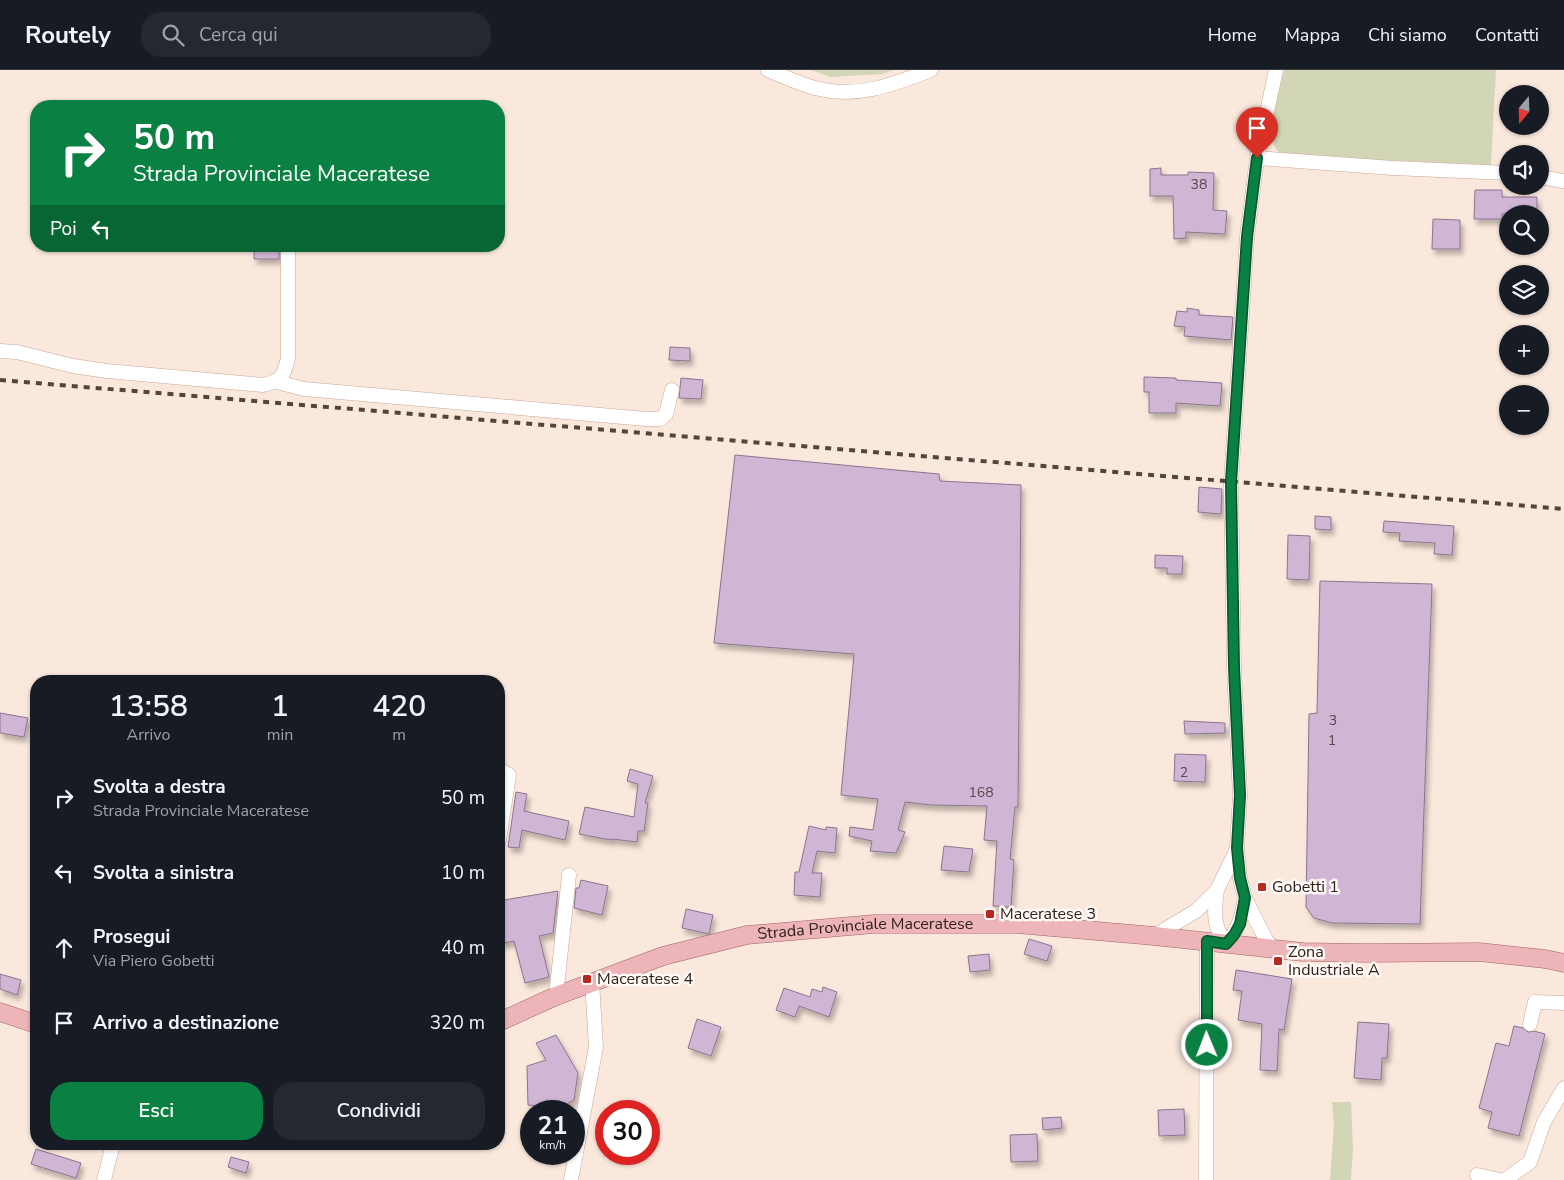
<!DOCTYPE html>
<html lang="it">
<meta charset="utf-8">
<style>
:root{--surface:#171b24;--page:#242831;--text:#f1f3f6;--muted:#9ea1a6;--line:#363941;--accent:#0b8043}
body{margin:0;font-family:"Nunito Sans",sans-serif;background:var(--page);color:var(--text);height:100vh;display:flex;flex-direction:column;font-size:19px;white-space:nowrap}
*{box-sizing:border-box;margin:0}
p{font-size:16px;color:var(--muted)}
.icon{flex:none;width:28px;height:28px;fill:none;stroke:currentColor;stroke-width:2;stroke-linecap:round;stroke-linejoin:round}
.map{position:relative;flex:1;overflow:hidden}
.panel{position:absolute;left:30px;top:605px;width:475px;height:475px;display:flex;flex-direction:column;background:var(--surface);border-radius:20px;box-shadow:0 1px 4px #0004}
.panel>*{flex:none}
.banner{position:absolute;left:30px;top:30px;width:475px;height:152px;border-radius:20px;box-shadow:0 1px 4px #0004;background:#0b8043;color:#fff;overflow:hidden}
.needle{width:32px;rotate:199deg}
.controls{position:absolute;left:1499px;top:15px;display:grid;gap:10px}
.controls a{display:grid;place-items:center;width:50px;height:50px;border-radius:50%;background:var(--surface);box-shadow:0 1px 4px #0004;font-size:25px}
.speed{position:absolute;left:520px;top:1030px;display:flex;gap:10px;font-size:25px;font-weight:700;text-align:center}
.speed>*{display:grid;place-content:center;width:65px;height:65px;border-radius:50%;background:var(--surface);box-shadow:0 1px 4px #0004;line-height:1}
.speed small{font-size:12px;font-weight:400}
.speed .limit{border:8px solid #d22;background:#fff;color:#111}
.pin{position:absolute;display:grid;place-items:center;width:42px;height:42px;color:#fff;margin:-51px -21px;border-radius:50% 50% 50% 0;rotate:-45deg;box-shadow:0 0 5px #0007}
.pin .icon{rotate:45deg}
.me{position:absolute;width:55px;margin:-28px;rotate:359deg;stroke-linejoin:round;filter:drop-shadow(0 0 4px #0008)}
.turn{display:flex;align-items:center;gap:18px;height:105px;padding:0 20px;font-size:22px}
.turn .icon{width:65px;height:65px;stroke-width:2.5}
.turn b{display:block;font-size:35px;line-height:42px}
.then{display:flex;align-items:center;height:48px;padding:0 20px;background:#0003;gap:10px;font-size:19px}
.eta{display:flex;justify-content:space-evenly;align-items:center;height:85px;text-align:center}
.eta b{font-size:30px;font-weight:600;line-height:35px}
.cta{display:flex;gap:10px;margin-top:auto;padding:10px 20px}
.cta a{flex:1;height:58px;border-radius:20px;background:var(--accent);color:#fff;font-size:20px;font-weight:600;line-height:58px;text-align:center}
.cta a+a{background:var(--page);color:var(--text)}
ul{padding:0;list-style:none}
li{display:flex;align-items:center;gap:15px;height:75px;padding:0 20px}
li div{flex:1}
li b{display:block;font-size:19px}
li em{font-style:normal}
header{display:flex;align-items:center;gap:30px;box-sizing:border-box;height:70px;padding:0 25px;background:var(--surface);border-bottom:1px solid var(--line)}
header strong{font-size:24px}
nav{display:flex;gap:28px;margin-inline-start:auto;font-size:18px}
.search{width:350px;height:45px;background:var(--page);display:flex;align-items:center;gap:12px;box-sizing:border-box;padding:0 18px;border-radius:20px;color:var(--muted);font-size:19px}
.map>svg:first-child{display:block}
.green{fill:#d2d6b7}
.building{fill:#d0b5d5;stroke:#89758d;filter:url(#shadow)}
.lines{fill:none;stroke-linecap:round;stroke-linejoin:round}
.minor-casing{stroke:#c6a897;stroke-width:15}
.major-casing{stroke:#a26164;stroke-width:19}
.minor{stroke:#fff;stroke-width:14}
.major{stroke:#edb5b9;stroke-width:18}
.rail{stroke:#51453d;stroke-width:4;stroke-dasharray:6 6;stroke-linecap:butt}
.route-casing{stroke:#07532c;stroke-width:12}
.route{stroke:#0b8043;stroke-width:9}
.poi-dot{fill:#b7291f;stroke:#fff8f5;stroke-width:2}
.labels{text-anchor:middle;dominant-baseline:central;stroke-width:5;stroke-linejoin:round;paint-order:stroke}
.number-label{font-size:14px;fill:#56474a}
.poi-label{font-size:16px;fill:#2d221b;stroke:#fff8f5;text-anchor:start}
.street-label{font-size:16px;fill:#2d221b;stroke:#fff8f5}
</style>
<header>
<strong>Routely</strong>
<div class="search"><svg class="icon" aria-label="search" viewBox="0 0 24 24"><circle cx="10" cy="10" r="6"/><path d="M15 15l6 6"/></svg>Cerca qui</div>
<nav><a>Home</a><a>Mappa</a><a>Chi siamo</a><a>Contatti</a></nav>
</header>
<div class="map">
<svg width="1564" height="1110" viewBox="0 0 1564 1110">
<defs>
<filter id="shadow"><feDropShadow dx="3" dy="5" stdDeviation="2.5" flood-color="#0004"/></filter>
</defs>
<rect width="100%" height="100%" fill="#fbe8dd"/>
<!-- green -->
<path class="green" d="M 811,0 L 893,0 L 883,4 L 830,7 Z
M 1284,0 L 1496,0 L 1491,95 L 1294,86 C 1287,85 1280,85 1276,79 C 1266,62 1280,19 1284,0 Z
M 1332,1032 L 1351,1032 L 1353,1079 L 1351,1110 L 1330,1110 L 1334,1055 Z"/>
<!-- building -->
<path class="building" d="M 1161,98 L 1161,105 L 1188,105 L 1188,102 L 1214,103 L 1213,140 L 1227,141 L 1225,164 L 1186,162 L 1186,168 L 1174,169 L 1173,126 L 1150,126 L 1150,99 Z
M 1475,120 L 1502,120 L 1502,127 L 1537,127 L 1537,144 L 1502,144 L 1502,149 L 1474,149 Z
M 1433,149 L 1460,150 L 1460,179 L 1432,179 Z
M 254,176 L 279,176 L 279,189 L 254,189 Z
M 1187,238 L 1199,240 L 1199,245 L 1233,247 L 1231,270 L 1184,266 L 1185,257 L 1174,256 L 1177,241 L 1187,242 Z
M 670,277 L 690,278 L 690,291 L 669,290 Z
M 1144,307 L 1176,308 L 1176,310 L 1222,313 L 1220,336 L 1176,333 L 1176,343 L 1149,343 L 1149,322 L 1144,322 Z
M 681,308 L 703,310 L 701,329 L 679,328 Z
M 735,385 L 939,404 L 940,411 L 1021,415 L 1018,737 L 1015,737 L 1010,789 L 1014,790 L 1011,837 L 993,836 L 997,771 L 984,770 L 987,736 L 931,735 L 905,732 L 898,760 L 905,762 L 896,783 L 870,781 L 872,771 L 849,766 L 850,757 L 873,760 L 878,729 L 841,725 L 854,584 L 714,573 Z
M 1199,417 L 1222,419 L 1221,444 L 1198,442 Z
M 1315,446 L 1331,447 L 1331,460 L 1315,459 Z
M 1384,451 L 1454,456 L 1452,485 L 1434,484 L 1435,473 L 1399,471 L 1400,463 L 1383,462 Z
M 1288,465 L 1310,466 L 1309,510 L 1287,509 Z
M 1155,485 L 1183,486 L 1182,504 L 1167,504 L 1167,498 L 1155,498 Z
M 1320,511 L 1432,514 L 1420,854 L 1332,853 L 1314,848 L 1306,837 L 1309,644 L 1317,643 Z
M 0,643 L 28,648 L 24,667 L 0,663 Z
M 1184,651 L 1225,653 L 1225,663 L 1185,664 Z
M 1175,684 L 1206,685 L 1205,712 L 1174,711 Z
M 630,699 L 653,706 L 645,733 L 648,733 L 644,761 L 638,761 L 637,772 L 612,769 L 611,770 L 579,764 L 585,737 L 634,747 L 638,714 L 627,711 Z
M 516,722 L 527,724 L 524,741 L 569,751 L 565,770 L 522,760 L 519,778 L 508,777 Z
M 809,756 L 826,760 L 826,757 L 837,758 L 835,783 L 817,781 L 812,803 L 822,803 L 820,827 L 794,825 L 795,802 L 799,802 Z
M 944,776 L 973,779 L 969,802 L 941,800 Z
M 581,810 L 608,816 L 602,845 L 574,838 L 576,818 L 579,818 Z
M 558,821 L 553,863 L 539,866 L 549,907 L 525,913 L 514,871 L 500,874 L 504,830 Z
M 686,839 L 713,845 L 709,864 L 682,858 Z
M 1029,869 L 1052,876 L 1047,891 L 1024,884 Z
M 989,884 L 990,900 L 970,902 L 968,886 Z
M 1236,900 L 1292,909 L 1284,960 L 1279,959 L 1277,1001 L 1260,1000 L 1262,954 L 1238,950 L 1242,921 L 1233,920 Z
M 0,904 L 21,910 L 17,925 L 0,919 Z
M 823,917 L 837,922 L 829,947 L 799,936 L 795,947 L 776,940 L 784,918 L 810,927 L 812,919 L 822,922 Z
M 697,949 L 721,957 L 711,986 L 688,978 Z
M 1358,952 L 1389,954 L 1387,988 L 1382,988 L 1381,1010 L 1354,1008 Z
M 1514,956 L 1523,958 L 1528,962 L 1534,961 L 1545,964 L 1519,1066 L 1488,1058 L 1492,1042 L 1479,1038 L 1496,973 L 1509,976 Z
M 556,965 L 578,1003 L 574,1030 L 559,1038 L 528,1035 L 527,996 L 546,990 L 536,973 Z
M 1184,1039 L 1185,1065 L 1159,1066 L 1158,1040 Z
M 1061,1047 L 1062,1058 L 1043,1060 L 1042,1048 Z
M 1037,1064 L 1038,1091 L 1011,1092 L 1010,1065 Z
M 36,1079 L 81,1093 L 76,1108 L 31,1094 Z
M 231,1087 L 249,1092 L 246,1103 L 228,1097 Z"/>
<g class="lines">
<defs>
<path id="minor" d="M 768,0 C 783,6 799,14 815,18 C 857,29 892,15 931,0
M 1257,88 L 1393,98 L 1508,103
M 1540,107 L 1564,111
M 0,281 L 17,282 L 73,296 L 107,301 L 263,315 C 283,310 283,307 288,288 L 288,176
M 277,312 L 304,319 L 646,349 L 660,349 L 666,344 L 672,320
M 499,699 L 509,705 L 499,770
M 1217,820 C 1214,842 1213,854 1225,874 C 1240,859 1241,847 1245,828
M 1154,866 L 1196,841 L 1217,820 L 1236,781
M 1273,879 L 1265,868 L 1245,828 L 1240,808 L 1237,778 L 1240,725 L 1234,597 L 1231,412 L 1247,167 L 1257,88 L 1276,0
M 556,926 L 569,805
M 1530,954 L 1535,932 L 1564,933
M 1477,1105 L 1500,1110
M 104,1110 L 113,1074
M 571,1110 L 596,977 L 592,911
M 1206,1110 L 1207,871
M 1505,1110 L 1530,1092 L 1544,1052 L 1564,1018"/>
<g id="major">
<path d="M 0,942 L 36,954"/>
<path id="s1" d="M 499,952 L 556,926 L 663,886 L 747,865 L 874,854 L 1017,854 L 1154,866 L 1303,882 L 1367,883 L 1479,882 L 1545,889 L 1564,893"/>
</g>
</defs>
<!-- minor casing -->
<use href="#minor" class="minor-casing"/>
<!-- major casing -->
<use href="#major" class="major-casing"/>
<!-- minor -->
<use href="#minor" class="minor"/>
<!-- major -->
<use href="#major" class="major"/>
<!-- rail -->
<path class="rail" d="M 0,310 L 1564,439"/>
</g>
<g class="lines">
<defs>
<path id="route" d="M 1207,975 L 1207,871 L 1226,874 L 1234,865 L 1240,854 L 1245,828 L 1240,808 L 1237,778 L 1240,725 L 1234,597 L 1231,412 L 1247,167 L 1257,88"/>
</defs>
<!-- route casing -->
<use href="#route" class="route-casing"/>
<!-- route -->
<use href="#route" class="route"/>
</g>
<!-- markers -->
<g class="poi-dot">
<rect x="1257" y="812" width="10" height="10" rx="2.5"/>
<rect x="985" y="839" width="10" height="10" rx="2.5"/>
<rect x="1273" y="886" width="10" height="10" rx="2.5"/>
<rect x="582" y="904" width="10" height="10" rx="2.5"/>
</g>
<g class="labels">
<!-- number labels -->
<g class="number-label">
<text x="1199" y="114">38</text>
<text x="1333" y="650">3</text>
<text x="1332" y="670">1</text>
<text x="1184" y="702">2</text>
<text x="981" y="722">168</text>
</g>
<!-- poi labels -->
<g class="poi-label">
<text x="1272" y="817">Gobetti 1</text>
<text x="1000" y="844">Maceratese 3</text>
<text x="1288" y="882">Zona<tspan x="1288" dy="18">Industriale A</tspan></text>
<text x="597" y="909">Maceratese 4</text>
</g>
<!-- street labels -->
<g class="street-label">
<text stroke="none"><textPath href="#s1" startOffset="382">Strada Provinciale Maceratese</textPath></text>
</g>
</g>
</svg>
<div class="controls">
<a><svg class="needle" viewBox="-14 -14 28 28"><path d="M0-13l5 13h-10z" fill="#e53935"/><path d="M0 13l5-13h-10z" fill="#9ea1a6"/></svg></a>
<a><svg class="icon" aria-label="sound" viewBox="0 0 24 24"><path d="M4 9h4l5-4v14l-5-4H4zM17 9q2 3 0 6"/></svg></a>
<a><svg class="icon" aria-label="search" viewBox="0 0 24 24"><circle cx="10" cy="10" r="6"/><path d="M15 15l6 6"/></svg></a>
<a><svg class="icon" aria-label="layers" viewBox="0 0 24 24"><path d="M12 4l9 5-9 5-9-5zM3 14l9 5 9-5"/></svg></a>
<a>+</a>
<a>−</a>
</div>
<div class="speed"><div>21<small>km/h</small></div><div class="limit">30</div></div>
<div class="pin" style="left:1257px;top:88px;background:#d93025"><svg class="icon" aria-label="arrive" viewBox="0 0 24 24"><path d="M6 21V4h12l-3 4 3 4H6"/></svg></div>
<svg class="me" style="left:1207px;top:975px" viewBox="-20 -20 40 40"><circle r="17" fill="#0b8043" stroke="#fff" stroke-width="3"/><path d="M0-11L8 9 0 5-8 9z" fill="#fff"/></svg>
<div class="banner">
<div class="turn"><svg class="icon" aria-label="right" viewBox="0 0 24 24"><path d="M7 20v-9h11M14 6l5 5-5 5"/></svg><div><b>50 m</b>Strada Provinciale Maceratese</div></div>
<div class="then">Poi<svg class="icon" aria-label="left" viewBox="0 0 24 24"><path d="M17 20v-9H6M10 6l-5 5 5 5"/></svg></div>
</div>
<section class="panel">
<div class="eta">
<div><b>13:58</b><p>Arrivo</p></div>
<div><b>1</b><p>min</p></div>
<div><b>420</b><p>m</p></div>
</div>
<ul>
<li><svg class="icon" aria-label="right" viewBox="0 0 24 24"><path d="M7 20v-9h11M14 6l5 5-5 5"/></svg><div><b>Svolta a destra</b><p>Strada Provinciale Maceratese</p></div><em>50 m</em></li>
<li><svg class="icon" aria-label="left" viewBox="0 0 24 24"><path d="M17 20v-9H6M10 6l-5 5 5 5"/></svg><div><b>Svolta a sinistra</b></div><em>10 m</em></li>
<li><svg class="icon" aria-label="ahead" viewBox="0 0 24 24"><path d="M12 20V5M6 11l6-6 6 6"/></svg><div><b>Prosegui</b><p>Via Piero Gobetti</p></div><em>40 m</em></li>
<li><svg class="icon" aria-label="arrive" viewBox="0 0 24 24"><path d="M6 21V4h12l-3 4 3 4H6"/></svg><div><b>Arrivo a destinazione</b></div><em>320 m</em></li>
</ul>
<div class="cta"><a>Esci</a><a>Condividi</a></div>
</section>
</div>
